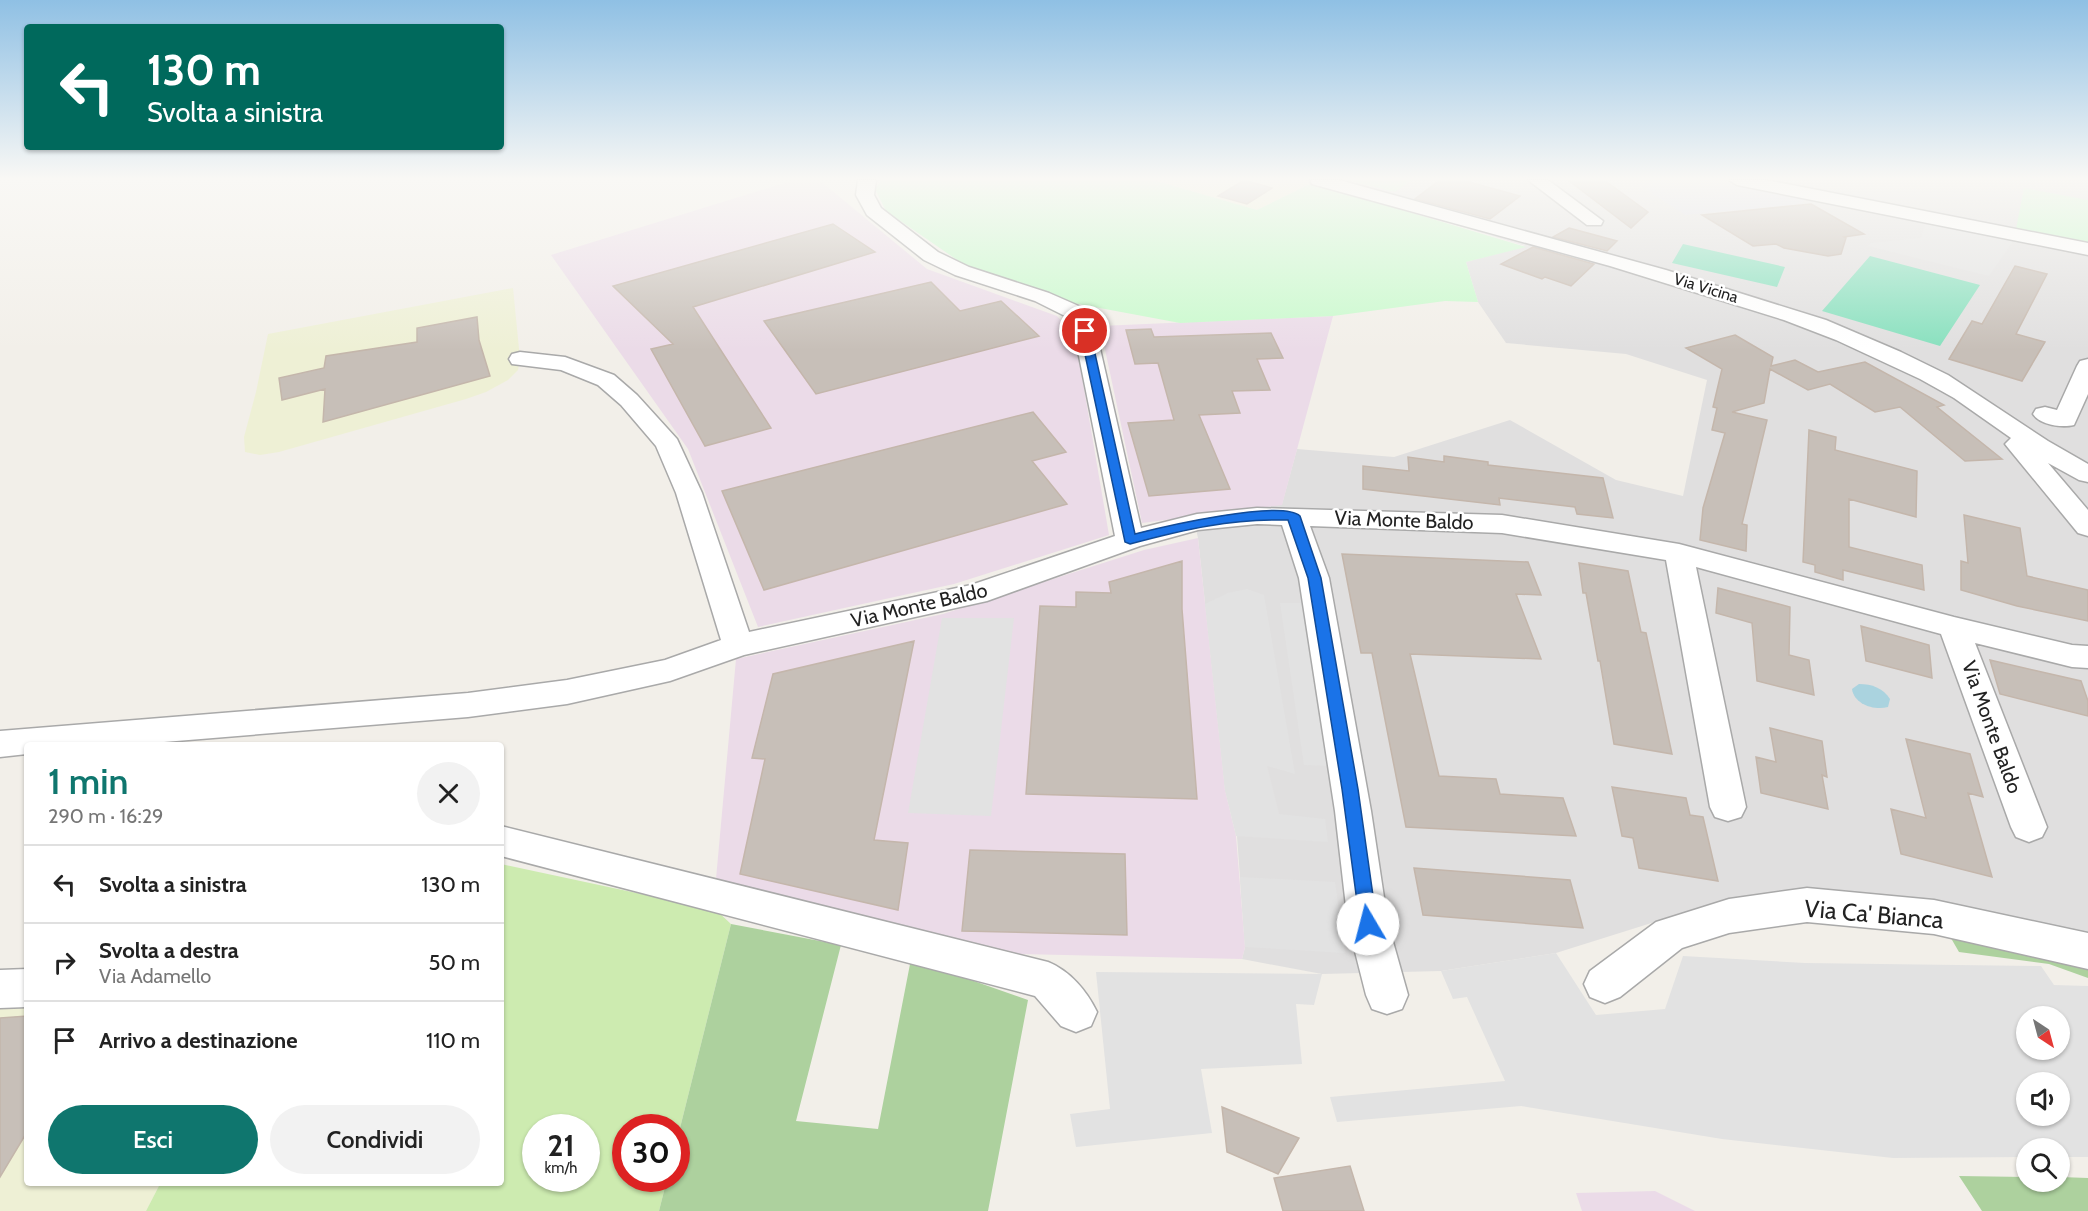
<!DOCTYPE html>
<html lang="it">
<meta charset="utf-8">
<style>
:root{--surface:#fff;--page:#f2f2f2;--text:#222;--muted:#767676;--line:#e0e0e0;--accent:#0f766e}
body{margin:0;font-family:Cabin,sans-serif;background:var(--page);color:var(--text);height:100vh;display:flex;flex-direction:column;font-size:22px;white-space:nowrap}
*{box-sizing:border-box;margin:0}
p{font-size:20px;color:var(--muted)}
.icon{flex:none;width:33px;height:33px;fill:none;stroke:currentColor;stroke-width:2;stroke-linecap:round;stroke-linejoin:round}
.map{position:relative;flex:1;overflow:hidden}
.drawer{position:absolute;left:24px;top:742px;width:480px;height:444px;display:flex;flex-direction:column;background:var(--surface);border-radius:6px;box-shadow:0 2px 4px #0004}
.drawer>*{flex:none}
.banner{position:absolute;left:24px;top:24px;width:480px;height:126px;border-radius:6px;box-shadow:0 2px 4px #0004;background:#00695c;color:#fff;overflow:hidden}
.needle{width:39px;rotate:144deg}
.fabs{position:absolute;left:2016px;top:1006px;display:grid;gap:12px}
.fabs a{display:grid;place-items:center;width:54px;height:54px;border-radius:50%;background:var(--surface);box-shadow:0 2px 4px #0004;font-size:30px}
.speed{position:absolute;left:522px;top:1114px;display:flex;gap:12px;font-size:30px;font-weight:700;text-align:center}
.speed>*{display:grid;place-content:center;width:78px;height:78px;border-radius:50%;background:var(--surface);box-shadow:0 2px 4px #0004;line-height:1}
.speed small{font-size:15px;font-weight:400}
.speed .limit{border:9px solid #d22;background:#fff;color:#111}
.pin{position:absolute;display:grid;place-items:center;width:51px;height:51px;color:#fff;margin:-26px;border:3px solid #fff;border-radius:50%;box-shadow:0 2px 6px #0007}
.me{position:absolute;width:66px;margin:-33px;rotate:352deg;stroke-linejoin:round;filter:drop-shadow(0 0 4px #0008)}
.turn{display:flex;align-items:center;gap:21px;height:126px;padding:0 24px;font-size:27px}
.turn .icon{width:78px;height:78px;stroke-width:2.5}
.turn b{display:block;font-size:42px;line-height:51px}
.round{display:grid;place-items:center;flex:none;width:63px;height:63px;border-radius:32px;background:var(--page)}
.headline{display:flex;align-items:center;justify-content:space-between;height:102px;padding:0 24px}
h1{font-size:36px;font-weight:600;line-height:45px;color:var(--accent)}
.primary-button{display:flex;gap:12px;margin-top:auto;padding:12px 24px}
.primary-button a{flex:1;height:69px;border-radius:36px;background:var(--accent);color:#fff;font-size:24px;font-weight:600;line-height:69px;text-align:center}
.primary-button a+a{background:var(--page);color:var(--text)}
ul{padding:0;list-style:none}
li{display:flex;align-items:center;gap:18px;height:78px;padding:0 24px;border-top:2px solid var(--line)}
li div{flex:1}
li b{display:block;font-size:22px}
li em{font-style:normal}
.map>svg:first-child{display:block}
.residential{fill:#e0dfdf}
.industrial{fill:#ebdbe8}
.farmland{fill:#eef0d5}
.grass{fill:#cdebb0;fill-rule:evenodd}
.forest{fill:#add19e}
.park{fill:#c8facc}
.pitch{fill:#88e0be}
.parking{fill:#e2e2e2;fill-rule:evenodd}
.plaza{fill:#dddde8}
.water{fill:#aad3df}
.building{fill:#c7bfb8;stroke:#c4b6ab;stroke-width:1.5}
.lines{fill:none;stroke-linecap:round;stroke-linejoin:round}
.minor-casing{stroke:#a9a9a9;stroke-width:3}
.minor{fill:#fff;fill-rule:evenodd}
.route{fill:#1a73e8;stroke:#114b97;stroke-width:1.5}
.labels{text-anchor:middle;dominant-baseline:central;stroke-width:5;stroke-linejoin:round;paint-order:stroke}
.far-street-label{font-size:16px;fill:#222;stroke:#fff}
.street-label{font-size:20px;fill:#222;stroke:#fff}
.near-street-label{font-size:24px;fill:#222;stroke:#fff}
</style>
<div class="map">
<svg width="2088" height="1211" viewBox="0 0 2088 1211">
<rect width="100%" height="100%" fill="#f2efe9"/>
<!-- residential -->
<path class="residential" d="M 1308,180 L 2088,180 L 2088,943 L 1787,896 L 1696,909 L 1556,953 L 1441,971 L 1322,974 L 1242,959 L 1245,947 L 1237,836 L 1225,790 L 1198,538 L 1193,516 L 1282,504 L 1297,449 L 1394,457 L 1510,420 L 1616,480 L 1683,496 L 1707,380 L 1626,354 L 1506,343 L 1478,302 L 1466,262 L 1525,246 Z"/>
<!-- industrial -->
<path class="industrial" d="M 794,180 L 819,180 L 927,269 L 1057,316 L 1075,336 L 1109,535 L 954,584 L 758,627 L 688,449 L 551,255 Z
M 1333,316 L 1282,505 L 1142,523 L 1100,326 Z
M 1198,538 L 1225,790 L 1236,836 L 1245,947 L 1242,959 L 1020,954 L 716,879 L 736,659 L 943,614 L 1144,550 Z
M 1655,1191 L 1695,1211 L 1582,1211 L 1576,1193 Z"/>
<!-- farmland -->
<path class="farmland" d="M 1153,180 L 1303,180 L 1312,183 L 1257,210 Z
M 513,288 L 520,359 L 518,370 L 508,380 L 486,392 L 466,399 L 279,452 L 260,455 L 245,452 L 244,437 L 256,392 L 268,334 Z
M 27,969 L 27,1184 L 160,1184 L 146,1211 L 0,1211 L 0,970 Z"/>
<!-- grass -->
<path class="grass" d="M 501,864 L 716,910 L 731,924 L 677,1140 L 676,1128 L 626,1128 L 626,1179 L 667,1179 L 659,1211 L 146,1211 L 160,1184 L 501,1184 ZM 536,1128 L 586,1128 L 586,1179 L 536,1179 Z"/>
<!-- forest -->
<path class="forest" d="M 731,924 L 841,945 L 796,1121 L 878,1129 L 911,959 L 1028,1000 L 988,1211 L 659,1211 L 667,1179 L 676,1179 L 677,1140 Z
M 1948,933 L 2088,966 L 2088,978 L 2049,964 L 1959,952 Z
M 1959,1176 L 2026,1177 L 2026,1182 L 2060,1182 L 2060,1177 L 2088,1178 L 2088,1211 L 1982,1211 Z"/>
<!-- park -->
<path class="park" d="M 881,180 L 1153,180 L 1257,210 L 1312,183 L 1526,247 L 1466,262 L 1478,302 L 1445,301 L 1333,316 L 1180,323 L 1073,303 L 963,264 L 886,211 L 875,189 Z
M 1351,181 L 1351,180 L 1411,180 L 1395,192 Z
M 2024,188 L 2088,200 L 2088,244 L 2016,229 Z"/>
<!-- pitch -->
<path class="pitch" d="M 1683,244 L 1785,267 L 1777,287 L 1672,263 Z
M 1870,256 L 1980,285 L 1940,346 L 1822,311 Z"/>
<!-- parking -->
<path class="parking" d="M 1926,222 L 2015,238 L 1989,276 L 1868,246 L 1871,243 L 1921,238 Z
M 1247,589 L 1264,595 L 1295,774 L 1267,766 L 1279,814 L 1325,819 L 1328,842 L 1236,836 L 1225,790 L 1205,604 L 1228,593 Z
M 1280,603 L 1303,603 L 1331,766 L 1304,765 Z
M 942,618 L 1014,618 L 991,816 L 908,813 Z
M 1240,877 L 1335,882 L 1345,953 L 1245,947 Z
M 1556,953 L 1596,1015 L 1665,1009 L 1683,956 L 1805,963 L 2041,966 L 2054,985 L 2088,986 L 2088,1157 L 2060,1157 L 2060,1149 L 2026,1149 L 2026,1157 L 1893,1158 L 1722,1139 L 1521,1106 L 1337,1122 L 1330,1097 L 1505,1081 L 1467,997 L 1453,999 L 1441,971 ZM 2026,1017 L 2060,1017 L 2060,1050 L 2026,1050 ZM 2026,1083 L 2060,1083 L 2060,1116 L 2026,1116 Z
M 1096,972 L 1322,974 L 1314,1005 L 1296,1004 L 1302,1064 L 1201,1069 L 1212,1133 L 1076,1147 L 1070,1114 L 1110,1109 Z"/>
<!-- plaza -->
<path class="plaza" d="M 1658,180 L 1717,180 L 1805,199 L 1800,204 L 1685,215 L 1638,184 L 1639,182 Z"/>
<!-- water -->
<path class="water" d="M 1859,684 C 1872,684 1883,688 1890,699 L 1888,707 C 1874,711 1854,704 1852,689 Z"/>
<!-- building -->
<path class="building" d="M 1244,180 L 1272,188 L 1247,204 L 1218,196 Z
M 1440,180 L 1462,180 L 1520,196 L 1490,219 L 1415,199 Z
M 1568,180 L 1604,180 L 1648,212 L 1631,228 Z
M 1811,204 L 1864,234 L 1844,237 L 1846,238 L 1841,254 L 1828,256 L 1784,248 L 1776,244 L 1753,246 L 1702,215 Z
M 833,224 L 875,252 L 693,307 L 771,428 L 705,446 L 651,349 L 673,344 L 613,286 Z
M 1569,228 L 1617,241 L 1607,251 L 1553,237 Z
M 1533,247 L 1594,264 L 1571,286 L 1545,277 L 1542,279 L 1501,264 Z
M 2015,266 L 2047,274 L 2016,334 L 2045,342 L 2022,381 L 1949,359 L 1972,321 L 1982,324 Z
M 931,282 L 960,311 L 1001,301 L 1039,336 L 816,394 L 764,321 Z
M 477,317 L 479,340 L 490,376 L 323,422 L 325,389 L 282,400 L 279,378 L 324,368 L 326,356 L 417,342 L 417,328 Z
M 1151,329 L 1154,337 L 1271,333 L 1283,358 L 1257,359 L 1270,390 L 1232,391 L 1240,413 L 1199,415 L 1230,489 L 1149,496 L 1128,423 L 1174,420 L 1158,363 L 1135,364 L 1126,330 Z
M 1735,335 L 1773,357 L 1771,366 L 1795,360 L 1818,372 L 1865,362 L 1944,405 L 1937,407 L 2002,459 L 1965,461 L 1900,407 L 1875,412 L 1830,384 L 1808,390 L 1770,369 L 1764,403 L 1732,412 L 1767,420 L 1742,524 L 1747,525 L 1746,551 L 1700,540 L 1703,508 L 1725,433 L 1712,430 L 1717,408 L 1713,407 L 1722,369 L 1686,348 Z
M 1033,412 L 1066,452 L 1032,461 L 1067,504 L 764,590 L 722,491 Z
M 1809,430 L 1836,437 L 1835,450 L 1917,471 L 1916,517 L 1849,499 L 1849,547 L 1922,565 L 1924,590 L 1843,570 L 1843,580 L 1815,572 L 1815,565 L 1803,562 Z
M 1444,456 L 1488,462 L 1488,465 L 1603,478 L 1613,518 L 1577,514 L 1575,507 L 1499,498 L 1500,505 L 1363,489 L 1363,466 L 1409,471 L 1408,457 L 1444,462 Z
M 1964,515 L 2020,528 L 2027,576 L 2088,590 L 2088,621 L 2017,606 L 1961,590 L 1961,561 L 1968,563 Z
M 1342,554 L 1528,562 L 1541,595 L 1516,594 L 1541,659 L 1410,654 L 1439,776 L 1496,779 L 1500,794 L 1563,798 L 1576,836 L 1406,827 L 1372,653 L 1361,653 Z
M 1182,561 L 1182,609 L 1197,799 L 1026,794 L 1040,606 L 1076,607 L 1076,592 L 1111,593 L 1109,582 Z
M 1579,563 L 1628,571 L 1641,632 L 1646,633 L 1672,754 L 1614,744 L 1600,661 L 1598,661 L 1586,593 L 1583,593 Z
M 1718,588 L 1790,607 L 1789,655 L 1809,660 L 1814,695 L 1757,681 L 1752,623 L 1716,613 Z
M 1861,626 L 1929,645 L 1932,678 L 1866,661 Z
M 914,641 L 874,840 L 908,843 L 898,910 L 740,874 L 765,759 L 752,758 L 773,674 Z
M 1990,660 L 2081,681 L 2088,701 L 2088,716 L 2000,694 Z
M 1770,728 L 1822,741 L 1827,777 L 1822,775 L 1828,809 L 1761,793 L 1756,757 L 1776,762 Z
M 1906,739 L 1970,754 L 1983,797 L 1968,793 L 1992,877 L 1901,854 L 1891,809 L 1926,818 Z
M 1612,787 L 1686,798 L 1690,815 L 1703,817 L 1718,881 L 1639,868 L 1633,838 L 1622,836 Z
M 970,850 L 1125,854 L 1127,935 L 962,931 Z
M 1414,868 L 1570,880 L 1583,928 L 1423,915 Z
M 27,1016 L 27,1132 L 0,1177 L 0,1018 Z
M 1222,1107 L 1299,1138 L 1278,1174 L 1227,1152 Z
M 1350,1166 L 1364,1211 L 1283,1211 L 1274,1178 Z"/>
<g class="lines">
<defs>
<path id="minor" d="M 858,180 L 876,180 L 874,195 L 881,208 L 938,252 L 969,267 L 1049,293 L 1081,307 L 1096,331 L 1141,528 L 1197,514 L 1257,508 L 1502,515 L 1679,544 L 1954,617 L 2072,645 L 2088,646 L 2088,668 L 2072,667 L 1975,643 L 2047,827 L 2042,837 L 2029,842 L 2016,837 L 2011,827 L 1941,634 L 1696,567 L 1746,807 L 1741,817 L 1728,821 L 1715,817 L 1710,807 L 1666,560 L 1502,533 L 1310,526 L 1329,578 L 1371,811 L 1388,924 L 1408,995 L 1402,1009 L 1387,1014 L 1372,1009 L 1366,995 L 1348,924 L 1335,811 L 1299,578 L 1282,525 L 1257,524 L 1198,530 L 1140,546 L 987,601 L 744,655 L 670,681 L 567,704 L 468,717 L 115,746 L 27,746 L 27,754 L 0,757 L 0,731 L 468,693 L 567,680 L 665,660 L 721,640 L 676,493 L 656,446 L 621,405 L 598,385 L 561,370 L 512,364 L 509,359 L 512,354 L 520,352 L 565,357 L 614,375 L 637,395 L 677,439 L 702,493 L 749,632 L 971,585 L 1115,536 L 1074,331 L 1065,316 L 1035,301 L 955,275 L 924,260 L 867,215 L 856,195 Z
M 1310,180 L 1339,180 L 1666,270 L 1826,320 L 1901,352 L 1948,375 L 2048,441 L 2088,464 L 2088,482 L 2079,480 L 2048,463 L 2088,510 L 2088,536 L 2078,533 L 2009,449 L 2005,444 L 2011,438 L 1954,398 L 1920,379 L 1836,340 L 1784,320 L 1610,266 L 1312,184 Z
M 1528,180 L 1548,180 L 1603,221 L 1601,225 L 1587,225 Z
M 1729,180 L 1766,180 L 2088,243 L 2088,255 L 1737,185 Z
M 2088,359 L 2088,394 L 2074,425 C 2062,428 2040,425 2033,414 L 2036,409 L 2045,407 L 2057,410 L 2077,366 L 2080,361 Z
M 501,826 L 1048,962 C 1070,971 1087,991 1097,1012 L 1091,1026 L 1076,1032 L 1061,1026 L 1035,996 L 501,856 Z
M 1807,888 L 1934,900 L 2088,933 L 2088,969 L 1934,934 L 1807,922 L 1729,933 L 1682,948 L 1620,997 L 1605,1003 L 1590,997 L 1584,984 L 1590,971 L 1656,922 L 1729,899 Z
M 27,969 L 27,1007 L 0,1008 L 0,970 Z"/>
</defs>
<!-- minor casing -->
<use href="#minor" class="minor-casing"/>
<!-- minor -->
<use href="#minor" class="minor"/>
</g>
<!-- sky -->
<linearGradient id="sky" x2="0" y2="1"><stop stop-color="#8fc0e4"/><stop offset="0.51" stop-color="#f9f8f5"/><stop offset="1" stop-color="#f9f8f5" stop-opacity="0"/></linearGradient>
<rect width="2088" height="350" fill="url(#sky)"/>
<!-- route -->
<path class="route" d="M 1085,328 L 1090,331 L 1135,534 C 1162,527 1281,499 1300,516 L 1321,578 L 1358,789 L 1377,924 L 1375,929 L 1368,932 L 1362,929 L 1360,924 L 1342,789 L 1308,578 L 1288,520 C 1230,519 1186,529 1130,544 L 1125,542 L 1080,331 Z"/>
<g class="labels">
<!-- far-street labels -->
<g class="far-street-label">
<text transform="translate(1706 288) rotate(17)">Via Vicina</text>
</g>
<!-- street labels -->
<g class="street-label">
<text transform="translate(1404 520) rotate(2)">Via Monte Baldo</text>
<text transform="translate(919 605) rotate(-13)">Via Monte Baldo</text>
<text transform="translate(1992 727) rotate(70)">Via Monte Baldo</text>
</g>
<!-- near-street labels -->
<g class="near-street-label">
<text transform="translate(1874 914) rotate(5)">Via Ca' Bianca</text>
</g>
</g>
</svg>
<div class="fabs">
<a><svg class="needle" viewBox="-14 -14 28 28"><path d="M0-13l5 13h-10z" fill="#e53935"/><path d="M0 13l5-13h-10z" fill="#767676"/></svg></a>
<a><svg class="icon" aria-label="sound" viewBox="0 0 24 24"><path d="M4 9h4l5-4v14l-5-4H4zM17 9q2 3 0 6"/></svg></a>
<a><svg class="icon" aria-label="search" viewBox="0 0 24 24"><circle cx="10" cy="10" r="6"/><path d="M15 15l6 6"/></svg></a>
</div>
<div class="speed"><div>21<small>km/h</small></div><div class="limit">30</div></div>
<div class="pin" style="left:1085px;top:331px;background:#d93025"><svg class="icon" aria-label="arrive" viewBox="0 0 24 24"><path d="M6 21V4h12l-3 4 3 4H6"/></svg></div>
<svg class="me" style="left:1368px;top:924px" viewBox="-20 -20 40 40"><circle r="19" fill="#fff"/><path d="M0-13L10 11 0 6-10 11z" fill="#1a73e8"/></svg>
<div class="banner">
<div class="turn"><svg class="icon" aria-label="left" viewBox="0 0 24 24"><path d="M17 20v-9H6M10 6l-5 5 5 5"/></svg><div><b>130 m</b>Svolta a sinistra</div></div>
</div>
<section class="drawer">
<div class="headline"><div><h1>1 min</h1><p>290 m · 16:29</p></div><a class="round"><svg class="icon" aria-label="close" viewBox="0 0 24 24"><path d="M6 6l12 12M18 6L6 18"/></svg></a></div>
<ul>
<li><svg class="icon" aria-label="left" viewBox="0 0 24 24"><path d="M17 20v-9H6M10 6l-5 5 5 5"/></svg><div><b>Svolta a sinistra</b></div><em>130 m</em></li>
<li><svg class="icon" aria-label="right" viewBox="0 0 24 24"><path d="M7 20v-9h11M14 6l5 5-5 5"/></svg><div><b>Svolta a destra</b><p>Via Adamello</p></div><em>50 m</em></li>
<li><svg class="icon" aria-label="arrive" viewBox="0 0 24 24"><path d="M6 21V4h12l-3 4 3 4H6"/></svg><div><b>Arrivo a destinazione</b></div><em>110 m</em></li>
</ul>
<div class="primary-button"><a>Esci</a><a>Condividi</a></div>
</section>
</div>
